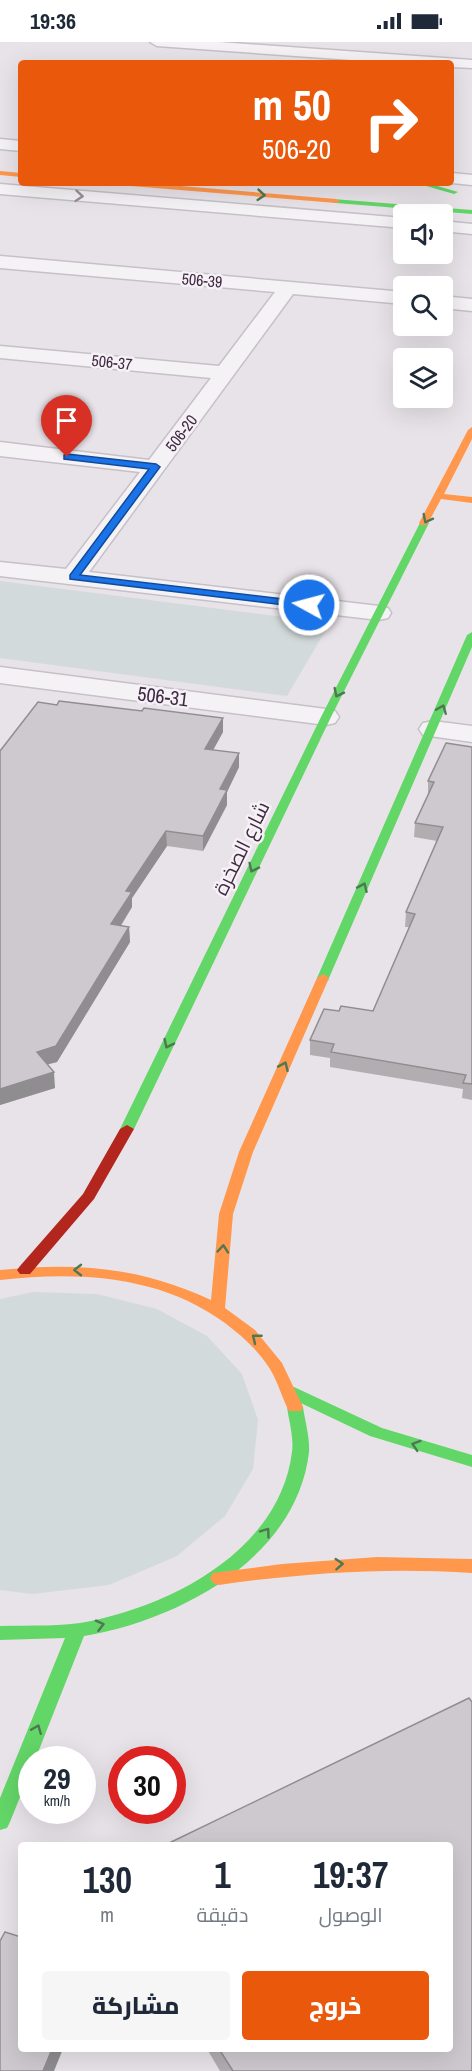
<!DOCTYPE html>
<html lang="ar">
<meta charset="utf-8">
<style>
:root{--surface:#fff;--page:#f6f6f7;--text:#1f2937;--muted:#747a83;--accent:#ea580c}
body{margin:0;font-family:"Archivo Narrow",Cairo,sans-serif;background:var(--page);color:var(--text);direction:rtl;height:100vh;display:flex;flex-direction:column;font-size:22px;white-space:nowrap}
*{box-sizing:border-box;margin:0}
p{font-size:20px;color:var(--muted)}
.icon{flex:none;width:33px;height:33px;fill:none;stroke:currentColor;stroke-width:2;stroke-linecap:round;stroke-linejoin:round}
.map{position:relative;flex:1;overflow:hidden;direction:ltr}
.side{position:absolute;left:18px;top:1800px;width:435px;height:210px;display:flex;flex-direction:column;background:var(--surface);border-radius:6px;box-shadow:0 6px 24px #0002;direction:rtl}
.side>*{flex:none}
.hud{position:absolute;left:18px;top:18px;width:436px;height:126px;border-radius:6px;box-shadow:0 6px 24px #0002;direction:rtl;background:#ea580c;color:#fff;overflow:hidden}
.tools{position:absolute;left:393px;top:162px;display:grid;gap:12px}
.tools a{display:grid;place-items:center;width:60px;height:60px;border-radius:6px;background:var(--surface);box-shadow:0 6px 24px #0002;font-size:30px}
.speed{position:absolute;left:18px;top:1704px;display:flex;gap:12px;font-size:30px;font-weight:700;text-align:center}
.speed>*{display:grid;place-content:center;width:78px;height:78px;border-radius:50%;background:var(--surface);box-shadow:0 6px 24px #0002;line-height:1}
.speed small{font-size:15px;font-weight:400}
.speed .limit{border:9px solid #d22;background:#fff;color:#111}
.pin{position:absolute;display:grid;place-items:center;width:51px;height:51px;color:#fff;margin:-62px -26px;border-radius:50% 50% 50% 0;rotate:-45deg;box-shadow:0 0 6px #0007}
.pin .icon{rotate:45deg}
.me{position:absolute;width:66px;margin:-33px;rotate:277deg;stroke-linejoin:round;filter:drop-shadow(0 0 4px #0008)}
.turn{display:flex;align-items:center;gap:21px;height:126px;padding:0 24px;font-size:27px}
.turn .icon{width:78px;height:78px;stroke-width:2.5}
.turn b{display:block;font-size:42px;line-height:51px}
.eta{display:flex;justify-content:space-evenly;align-items:center;height:102px;text-align:center}
.eta b{font-size:36px;font-weight:800;line-height:42px}
.action{display:flex;gap:12px;margin-top:auto;padding:12px 24px}
.action a{flex:1;height:69px;border-radius:6px;background:var(--accent);color:#fff;font-size:24px;font-weight:800;line-height:69px;text-align:center}
.action a+a{background:var(--page);color:var(--text)}
.status{display:flex;justify-content:space-between;align-items:center;height:42px;padding:0 30px;background:var(--surface);direction:ltr}
.status svg{height:16px;fill:currentColor}
.map>svg:first-child{display:block}
.green{fill:#d3dadc}
.lines{fill:none;stroke-linecap:round;stroke-linejoin:round}
.street-casing{stroke:#c6c1c6;stroke-width:3}
.street{fill:#f5f2f5;fill-rule:evenodd}
.fast{fill:#63d668;fill-rule:evenodd}
.slow{fill:#ff974d;fill-rule:evenodd}
.jam{fill:#b3261e;fill-rule:evenodd}
.wall{fill:#b1adb1}
.shaded-wall{fill:#908d90}
.building{fill:#cec9ce;stroke:#908d90;stroke-width:1.5}
.oneway{stroke:#507753}
.oneway2{stroke:#9a8e9b}
.route{fill:#1a73e8;stroke:#114b97;stroke-width:1.5}
.labels{text-anchor:middle;dominant-baseline:central;stroke-width:5;stroke-linejoin:round;paint-order:stroke}
.far-street-label{font-size:16px;fill:#402a41;stroke:#f6f1f7}
.street-label{font-size:20px;fill:#402a41;stroke:#f6f1f7}
</style>
<div class="status"><b>19:36</b><svg viewBox="0 0 49 12"><path d="M0 12V9h3v3zM5 12V6h3v6zM10 12V3h3v9zM15 12V0h3v12zM26 1h20v11H26zM47 4h2v5h-2z"/></svg></div>
<div class="map">
<svg width="472" height="2029" viewBox="0 0 472 2029">
<rect width="100%" height="100%" fill="#e8e3e8"/>
<!-- green -->
<path class="green" d="M 0,539 L 330,581 L 287,654 L 0,616 Z
M 33,1250 L 97,1252 L 157,1267 L 207,1294 L 242,1332 L 258,1378 L 253,1427 L 225,1474 L 177,1514 L 109,1543 L 32,1552 L 0,1548 L 0,1257 Z"/>
<g class="lines">
<defs>
<path id="street" d="M 150,0 L 219,0 L 472,18 L 472,26 L 452,25 L 452,21 L 394,21 L 157,4 Z
M 0,97 L 21,99 L 21,109 L 0,107 Z
M 452,131 L 472,133 L 472,143 L 452,141 Z
M 0,142 L 404,176 L 404,186 L 0,152 Z
M 442,179 L 472,182 L 472,192 L 442,189 Z
M 0,214 L 404,250 L 404,262 L 293,252 L 89,530 L 379,564 L 388,566 L 391,571 L 388,576 L 379,578 L 0,534 L 0,520 L 66,527 L 140,430 L 0,414 L 0,400 L 149,418 L 211,336 L 0,316 L 0,304 L 219,324 L 275,250 L 0,226 Z
M 442,254 L 472,257 L 472,269 L 442,266 Z
M 0,625 L 326,667 L 335,669 L 339,675 L 335,681 L 326,683 L 0,641 Z
M 433,679 L 472,684 L 472,700 L 423,693 L 419,687 L 423,681 Z"/>
</defs>
<!-- street casing -->
<use href="#street" class="street-casing"/>
<!-- street -->
<use href="#street" class="street"/>
<!-- fast -->
<path class="fast" d="M 416,141 L 427,141 L 458,150 L 454,152 Z
M 333,157 L 472,168 L 472,172 L 336,161 L 333,161 Z
M 421,479 L 429,481 L 331,675 L 134,1087 L 127,1091 L 122,1090 L 120,1087 L 321,675 Z
M 472,590 L 472,605 L 329,936 L 328,939 L 318,939 L 317,936 L 467,593 Z
M 294,1345 L 382,1386 L 472,1413 L 472,1425 L 370,1394 L 288,1355 L 286,1351 L 288,1347 Z
M 295,1359 L 301,1361 L 303,1365 C 305,1379 310,1396 309,1410 C 297,1516 179,1578 84,1594 L 35,1718 L 32,1718 L 32,1725 L 10,1780 L 7,1786 L 0,1788 L 0,1756 L 65,1596 L 0,1598 L 0,1584 C 30,1583 62,1585 91,1579 C 177,1561 280,1506 292,1410 C 294,1396 289,1379 287,1365 L 289,1361 Z"/>
<!-- slow -->
<path class="slow" d="M 0,129 L 21,131 L 21,135 L 0,133 Z
M 116,141 L 144,141 L 336,157 L 340,159 L 336,161 L 119,143 Z
M 472,385 L 472,397 L 444,452 L 472,455 L 472,461 L 441,457 L 427,483 L 421,483 L 419,481 L 468,388 Z
M 323,932 L 329,936 L 253,1110 L 233,1172 L 225,1266 L 255,1288 L 282,1321 L 303,1365 L 301,1369 L 289,1369 C 282,1356 278,1340 270,1327 C 259,1309 242,1294 225,1281 C 160,1233 78,1229 0,1238 L 0,1228 C 77,1220 140,1225 211,1258 L 219,1172 L 239,1110 L 317,936 Z
M 377,1515 L 472,1517 L 472,1531 C 387,1525 303,1531 219,1543 L 213,1541 L 210,1536 L 213,1531 L 282,1522 Z"/>
<!-- jam -->
<path class="jam" d="M 127,1083 L 134,1087 L 94,1157 L 30,1232 L 20,1232 L 17,1228 L 20,1224 L 83,1152 L 120,1087 Z"/>
</g>
<!-- wall -->
<path class="wall" d="M 223,690 L 213,708 L 239,725 L 227,750 L 227,763 L 203,809 L 167,804 L 132,856 L 132,865 L 121,884 L 129,885 L 130,900 L 57,1020 L 48,1022 L 55,1046 L 0,1063 L 0,709 Z
M 472,705 L 472,1058 L 462,1056 L 463,1047 L 330,1025 L 330,1016 L 310,1013 L 310,998 L 339,969 L 373,969 L 409,885 L 405,885 L 406,870 L 437,799 L 414,795 L 415,781 L 428,753 L 428,739 Z
M 207,2007 L 450,2007 L 472,2029 L 220,2029 Z"/>
<!-- shaded-wall -->
<path class="shaded-wall" d="M 223,676 L 223,690 L 206,721 L 205,707 Z
M 239,711 L 239,725 L 227,750 L 227,763 L 203,809 L 203,794 L 220,747 Z
M 166,789 L 167,804 L 132,856 L 132,865 L 112,897 L 111,882 L 126,849 Z
M 129,885 L 130,900 L 57,1020 L 38,1025 L 37,1010 Z
M 54,1030 L 55,1046 L 0,1063 L 0,1047 Z
M 52,2007 L 63,2007 L 54,2029 L 43,2029 Z"/>
<!-- building -->
<path class="building" d="M 59,659 L 142,669 L 144,666 L 223,676 L 205,707 L 239,711 L 220,747 L 227,748 L 203,794 L 166,789 L 126,849 L 132,850 L 111,882 L 129,885 L 56,1004 L 37,1010 L 54,1030 L 0,1047 L 0,709 L 38,660 L 57,663 Z
M 446,701 L 472,705 L 472,1042 L 463,1041 L 466,1033 L 331,1010 L 334,1002 L 310,998 L 324,967 L 339,969 L 341,964 L 373,969 L 415,872 L 406,870 L 443,785 L 415,781 L 434,740 L 428,739 Z
M 469,1656 L 472,1660 L 472,2029 L 233,2029 L 219,2007 L 450,2007 L 450,1803 L 165,1803 Z
M 5,1890 L 21,1895 L 21,2007 L 52,2007 L 43,2029 L 0,2029 L 0,1899 Z"/>
<!-- one-way arrows -->
<defs><path id="oneway-chevron" d="M-2-3.5L2.5 0L-2 3.5" fill="none" stroke-width="1.6" stroke-linecap="round" stroke-linejoin="round" transform="scale(1.5)"/></defs>
<g class="oneway">
<use href="#oneway-chevron" transform="translate(261 153) rotate(5)"/>
<use href="#oneway-chevron" transform="translate(427 477) rotate(117)"/>
<use href="#oneway-chevron" transform="translate(338 651) rotate(117)"/>
<use href="#oneway-chevron" transform="translate(442 667) rotate(-68)"/>
<use href="#oneway-chevron" transform="translate(253 826) rotate(116)"/>
<use href="#oneway-chevron" transform="translate(363 845) rotate(-66)"/>
<use href="#oneway-chevron" transform="translate(168 1002) rotate(116)"/>
<use href="#oneway-chevron" transform="translate(284 1024) rotate(-66)"/>
<use href="#oneway-chevron" transform="translate(223 1207) rotate(-85)"/>
<use href="#oneway-chevron" transform="translate(78 1228) rotate(180)"/>
<use href="#oneway-chevron" transform="translate(256 1296) rotate(-141)"/>
<use href="#oneway-chevron" transform="translate(416 1403) rotate(-162)"/>
<use href="#oneway-chevron" transform="translate(266 1490) rotate(-54)"/>
<use href="#oneway-chevron" transform="translate(339 1522) rotate(-4)"/>
<use href="#oneway-chevron" transform="translate(100 1583) rotate(-14)"/>
<use href="#oneway-chevron" transform="translate(37 1687) rotate(-68)"/>
</g>
<use class="oneway2" href="#oneway-chevron" transform="translate(79 154) rotate(5)"/>
<!-- route -->
<path class="route" d="M 67,412 L 156,422 L 160,425 L 80,533 L 309,560 L 314,563 L 309,566 L 70,537 L 70,533 L 149,427 L 64,417 L 64,413 Z"/>
<g class="labels">
<!-- far-street labels -->
<g class="far-street-label">
<text transform="translate(202 238) rotate(5)">506-39</text>
<text transform="translate(112 320) rotate(6)">506-37</text>
<text transform="translate(181 391) rotate(-53)">506-20</text>
</g>
<!-- street labels -->
<g class="street-label">
<text transform="translate(163 654) rotate(7)">506-31</text>
<text transform="translate(241 806) rotate(-64)">شارع الصخرة</text>
</g>
</g>
</svg>
<div class="tools">
<a><svg class="icon" aria-label="sound" viewBox="0 0 24 24"><path d="M4 9h4l5-4v14l-5-4H4zM17 9q2 3 0 6"/></svg></a>
<a><svg class="icon" aria-label="search" viewBox="0 0 24 24"><circle cx="10" cy="10" r="6"/><path d="M15 15l6 6"/></svg></a>
<a><svg class="icon" aria-label="layers" viewBox="0 0 24 24"><path d="M12 4l9 5-9 5-9-5zM3 14l9 5 9-5"/></svg></a>
</div>
<div class="speed"><div>29<small>km/h</small></div><div class="limit">30</div></div>
<div class="pin" style="left:67px;top:415px;background:#d93025"><svg class="icon" aria-label="arrive" viewBox="0 0 24 24"><path d="M6 21V4h12l-3 4 3 4H6"/></svg></div>
<svg class="me" style="left:309px;top:563px" viewBox="-20 -20 40 40"><circle r="17" fill="#1a73e8" stroke="#fff" stroke-width="3"/><path d="M0-11L8 9 0 5-8 9z" fill="#fff"/></svg>
<div class="hud">
<div class="turn"><svg class="icon" aria-label="right" viewBox="0 0 24 24"><path d="M7 20v-9h11M14 6l5 5-5 5"/></svg><div><b>50 m</b>506-20</div></div>
</div>
<section class="side">
<div class="eta">
<div><b>19:37</b><p>الوصول</p></div>
<div><b>1</b><p>دقيقة</p></div>
<div><b>130</b><p>m</p></div>
</div>
<div class="action"><a>خروج</a><a>مشاركة</a></div>
</section>
</div>
